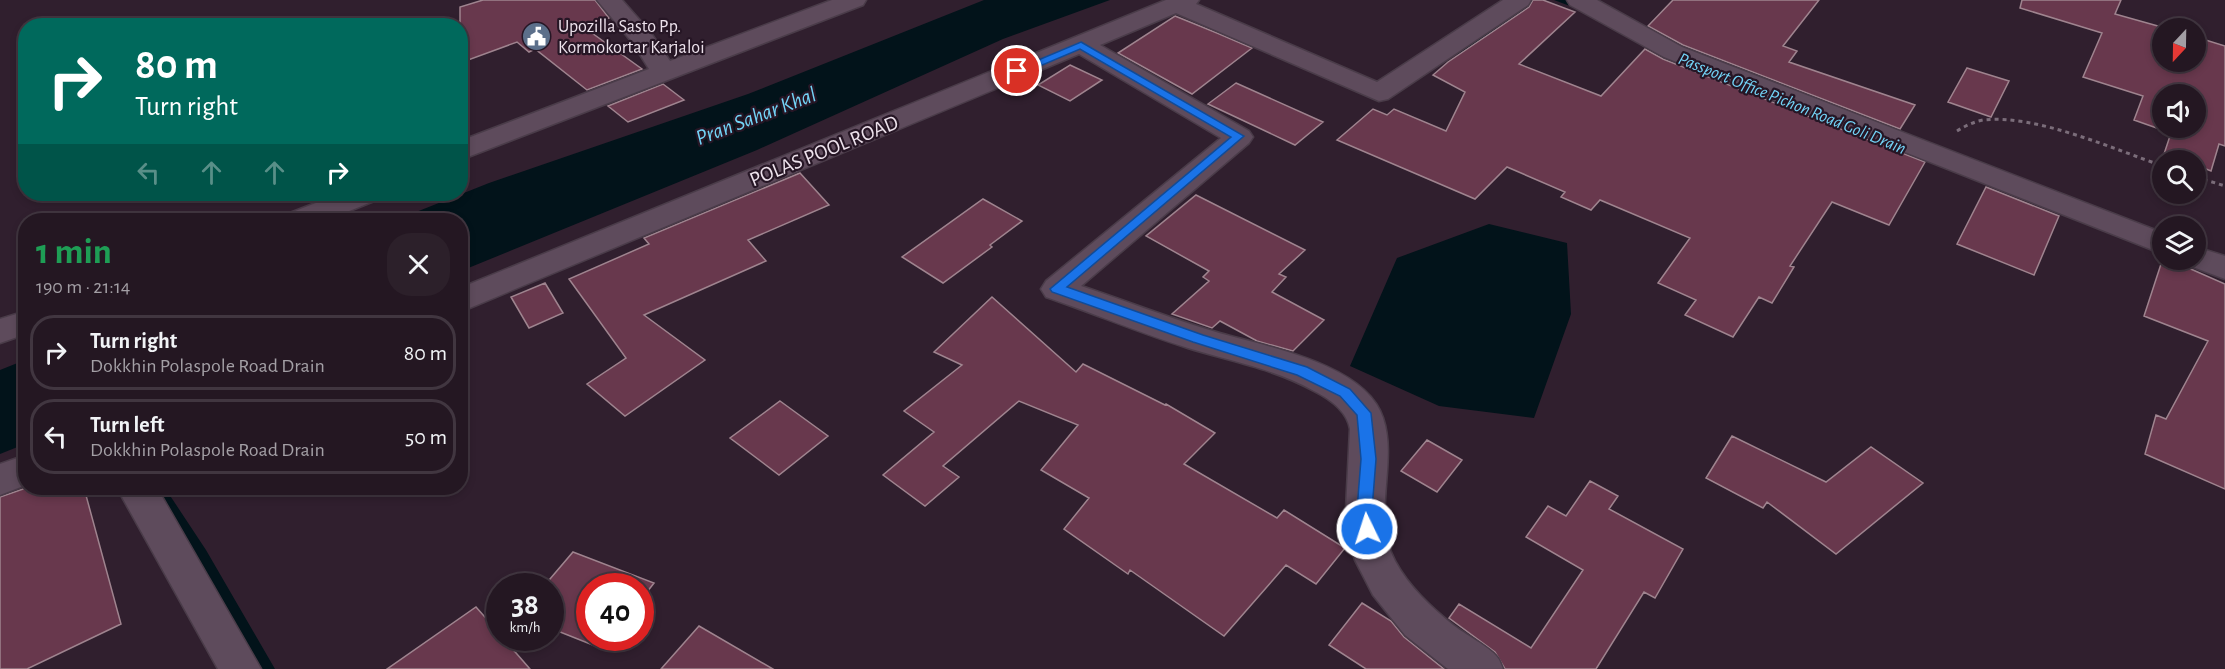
<!DOCTYPE html>
<meta charset="utf-8">
<style>
:root{--surface:#241722;--page:#2c202a;--text:#f1f3f6;--muted:#a39fa5;--line:#413640}
body{margin:0;font-family:"Alegreya Sans",sans-serif;background:var(--page);color:var(--text);height:100vh;display:flex;flex-direction:column;font-size:22px;white-space:nowrap}
*{box-sizing:border-box;margin:0}
p{font-size:20px;color:var(--muted)}
.icon{flex:none;width:33px;height:33px;fill:none;stroke:currentColor;stroke-width:2;stroke-linecap:round;stroke-linejoin:round}
.map{position:relative;flex:1;overflow:hidden}
.side{position:absolute;left:18px;top:213px;width:450px;height:282px;display:flex;flex-direction:column;background:var(--surface);border-radius:24px;box-shadow:0 3px 9px #0003,0 0 0 2px var(--line)}
.side>*{flex:none}
.hud{position:absolute;left:18px;top:18px;width:450px;height:183px;border-radius:24px;box-shadow:0 3px 9px #0003,0 0 0 2px var(--line);background:#00695c;color:#fff;overflow:hidden}
.needle{width:39px;rotate:202deg}
.buttons{position:absolute;left:2152px;top:18px;display:grid;gap:12px}
.buttons a{display:grid;place-items:center;width:54px;height:54px;border-radius:50%;background:var(--surface);box-shadow:0 3px 9px #0003,0 0 0 2px var(--line);font-size:30px}
.speed{position:absolute;left:486px;top:573px;display:flex;gap:12px;font-size:30px;font-weight:700;text-align:center}
.speed>*{display:grid;place-content:center;width:78px;height:78px;border-radius:50%;background:var(--surface);box-shadow:0 3px 9px #0003,0 0 0 2px var(--line);line-height:1}
.speed small{font-size:15px;font-weight:400}
.speed .limit{border:9px solid #d22;background:#fff;color:#111}
.pin{position:absolute;display:grid;place-items:center;width:51px;height:51px;color:#fff;margin:-26px;border:3px solid #fff;border-radius:50%;box-shadow:0 2px 6px #0007}
.me{position:absolute;width:66px;margin:-33px;rotate:356deg;stroke-linejoin:round;filter:drop-shadow(0 0 4px #0008)}
.turn{display:flex;align-items:center;gap:21px;height:126px;padding:0 18px;font-size:27px}
.turn .icon{width:78px;height:78px;stroke-width:2.5}
.turn b{display:block;font-size:42px;line-height:51px}
.lanes{display:flex;align-items:center;height:57px;padding:0 18px;background:#0003;justify-content:center;gap:30px;direction:ltr}
.lanes .off{opacity:.35}
.round{display:grid;place-items:center;flex:none;width:63px;height:63px;border-radius:24px;background:var(--page)}
.headline{display:flex;align-items:center;justify-content:space-between;height:102px;padding:0 18px}
h1{font-size:36px;font-weight:600;line-height:45px;color:#1e9e55}
ul{padding:0;list-style:none}
li{display:flex;align-items:center;gap:18px;height:75px;margin:0 12px 9px;padding:0 6px;border:3px solid var(--line);border-radius:24px}
li div{flex:1}
li b{display:block;font-size:22px}
li em{font-style:normal}
.map>svg:first-child{display:block}
.water{fill:#02131a}
.lines{fill:none;stroke-linecap:round;stroke-linejoin:round}
.stream{fill:#02131a;fill-rule:evenodd}
.building{fill:#68384d;stroke:#9f848f;stroke-width:1.5;fill-rule:evenodd}
.secondary-casing{stroke:#4a3c49;stroke-width:3}
.path{stroke:#7b6d7a;stroke-width:3;stroke-dasharray:4 4;stroke-linecap:butt}
.secondary{fill:#5e4b5c;fill-rule:evenodd}
.route{fill:#1a73e8;stroke:#114b97;stroke-width:1.5}
.labels{text-anchor:middle;dominant-baseline:central;stroke-width:4.5;stroke-linejoin:round;paint-order:stroke}
.far-poi-label{font-size:18px;fill:#ede2ec;stroke:#261625;text-anchor:start}
.far-water-label{font-size:18px;font-style:italic;fill:#73d4f7;stroke:#261625}
.street-label{font-size:21px;fill:#ede2ec;stroke:#261625}
.water-label{font-size:22px;font-style:italic;fill:#73d4f7;stroke:#261625}
</style>
<div class="map">
<svg width="2225" height="669" viewBox="0 0 2225 669">
<rect width="100%" height="100%" fill="#301f2e"/>
<!-- water -->
<path class="water" d="M 984,0 L 1110,0 L 1003,39 L 757,150 L 461,271 L 460,220 L 396,220 L 489,183 L 748,94 Z
M 1489,224 L 1567,243 L 1571,314 L 1534,418 L 1439,406 L 1350,366 L 1397,258 Z
M 25,360 L 25,444 L 0,454 L 0,370 Z"/>
<g class="lines">
<!-- stream -->
<path class="stream" d="M 1528,0 L 1538,0 L 1490,35 L 1458,54 L 1455,55 L 1450,52 Z
M 1554,0 L 1567,0 L 1587,8 L 1583,11 Z
M 152,488 L 165,488 L 206,550 L 275,669 L 259,669 L 196,558 Z"/>
</g>
<!-- building -->
<path class="building" d="M 483,0 L 595,0 L 609,18 L 585,28 L 642,69 L 587,90 L 535,49 L 529,52 L 517,42 L 460,63 L 460,7 Z
M 1533,0 L 1543,0 L 1575,12 L 1519,64 L 1601,96 L 1645,49 L 1663,59 L 1925,162 L 1889,225 L 1832,202 L 1790,266 L 1794,267 L 1772,303 L 1759,297 L 1733,337 L 1685,315 L 1696,300 L 1658,283 L 1690,238 L 1600,200 L 1591,210 L 1561,197 L 1565,192 L 1507,167 L 1475,199 L 1337,140 L 1373,109 L 1387,115 L 1394,109 L 1446,131 L 1465,92 L 1433,75 L 1448,62 L 1529,7 Z
M 1673,0 L 1819,0 L 1783,46 L 1797,51 L 1789,62 L 1915,105 L 1900,129 L 1683,45 L 1648,26 Z
M 2022,0 L 2121,0 L 2115,14 L 2165,28 L 2163,28 L 2163,62 L 2196,62 L 2196,37 L 2225,46 L 2225,146 L 2219,144 L 2211,171 L 2196,165 L 2196,160 L 2182,160 L 2164,154 L 2171,133 L 2134,120 L 2143,96 L 2083,77 L 2102,33 L 2020,8 ZM 2163,94 L 2196,94 L 2196,128 L 2163,128 Z
M 1175,16 L 1217,33 L 1252,48 L 1192,94 L 1118,53 Z
M 1070,65 L 1102,80 L 1070,101 L 1038,85 Z
M 1967,68 L 2009,81 L 1991,117 L 1948,102 Z
M 1236,83 L 1323,122 L 1295,145 L 1208,104 Z
M 663,84 L 684,100 L 628,122 L 608,106 Z
M 800,173 L 829,205 L 748,240 L 766,261 L 644,315 L 705,360 L 625,416 L 587,384 L 626,358 L 569,279 L 649,244 L 644,238 Z
M 1986,187 L 2059,216 L 2034,275 L 1957,244 Z
M 1196,195 L 1305,250 L 1279,274 L 1286,277 L 1272,292 L 1324,320 L 1293,351 L 1257,341 L 1220,321 L 1212,328 L 1172,314 L 1209,281 L 1203,277 L 1209,271 L 1146,236 Z
M 983,199 L 1022,221 L 990,245 L 992,247 L 943,283 L 902,257 Z
M 2163,258 L 2181,263 L 2184,266 L 2225,284 L 2225,489 L 2145,454 L 2156,415 L 2166,419 L 2208,341 L 2144,316 Z
M 545,283 L 563,313 L 529,328 L 511,297 Z
M 992,297 L 1076,372 L 1083,364 L 1165,405 L 1166,404 L 1215,433 L 1184,464 L 1277,518 L 1284,510 L 1345,548 L 1316,584 L 1286,565 L 1224,636 L 1130,570 L 1128,574 L 1064,529 L 1089,498 L 1041,470 L 1078,425 L 1019,401 L 943,466 L 959,477 L 925,506 L 883,475 L 934,432 L 904,411 L 962,365 L 934,352 Z
M 780,401 L 828,436 L 779,475 L 730,438 Z
M 1732,436 L 1826,482 L 1871,447 L 1923,483 L 1836,554 L 1767,502 L 1763,508 L 1706,478 Z
M 1427,440 L 1462,460 L 1437,492 L 1401,471 Z
M 1590,481 L 1618,496 L 1609,509 L 1683,549 L 1655,598 L 1644,592 L 1596,669 L 1505,669 L 1495,652 L 1449,618 L 1459,604 L 1531,648 L 1583,570 L 1526,537 L 1548,506 L 1566,516 Z
M 26,488 L 84,488 L 121,624 L 27,669 L 0,669 L 0,497 Z
M 573,552 L 654,583 L 640,601 L 640,586 L 590,586 L 590,638 L 612,638 L 603,649 L 550,628 L 550,586 L 544,586 Z
M 1362,603 L 1391,621 L 1404,637 L 1444,669 L 1366,669 L 1329,645 Z
M 476,607 L 500,634 L 500,638 L 503,638 L 530,669 L 387,669 Z
M 699,626 L 773,669 L 661,669 Z"/>
<g class="lines">
<defs>
<path id="secondary" d="M 597,0 L 622,0 L 651,33 L 670,61 L 832,0 L 866,0 L 863,5 L 460,160 L 460,141 L 649,69 L 632,42 Z
M 1166,0 L 1199,0 L 1196,4 L 1377,82 L 1503,0 L 1531,0 L 1528,5 L 1388,99 L 1379,101 L 1176,13 L 1100,45 L 1249,131 L 1253,137 L 1249,143 L 1081,286 C 1123,300 1164,316 1206,329 C 1255,345 1365,361 1383,418 C 1398,463 1371,515 1395,561 C 1409,587 1431,607 1453,625 C 1463,633 1491,648 1497,657 C 1500,660 1501,665 1503,669 L 1448,669 L 1405,635 L 1373,595 L 1355,560 L 1348,536 L 1346,509 L 1350,429 C 1347,411 1330,399 1314,391 C 1275,369 1230,361 1188,348 C 1140,333 1093,313 1046,297 L 1041,289 L 1046,281 L 1221,138 L 1079,54 L 460,312 L 460,288 Z
M 1567,0 L 1597,0 L 1682,47 L 2163,233 L 2163,254 L 1664,57 L 1570,5 Z
M 339,194 L 379,194 L 374,201 L 327,220 L 286,220 L 290,213 Z
M 2196,247 L 2225,256 L 2225,279 L 2185,264 L 2182,260 L 2196,260 Z
M 26,311 L 26,334 L 0,343 L 0,319 Z
M 26,455 L 26,485 L 0,495 L 0,464 Z
M 117,488 L 157,488 L 261,669 L 218,669 Z"/>
</defs>
<!-- secondary casing -->
<use href="#secondary" class="secondary-casing"/>
<!-- path -->
<path class="path" d="M 1957,131 C 1965,126 1973,122 1983,120 C 2036,114 2113,149 2163,166
M 2196,177 L 2225,186"/>
<!-- secondary -->
<use href="#secondary" class="secondary"/>
</g>
<!-- route -->
<path class="route" d="M 1081,42 L 1244,136 L 1067,287 L 1203,335 L 1307,367 L 1350,389 L 1371,413 L 1376,459 L 1372,510 L 1375,529 L 1373,533 L 1367,535 L 1362,533 L 1357,510 L 1361,459 L 1357,415 L 1340,396 L 1297,375 L 1193,342 L 1052,292 L 1050,289 L 1231,137 L 1080,49 L 1021,74 L 1013,74 L 1012,71 Z"/>
<!-- icons -->
<defs>
<symbol id="civic-disc" viewBox="-11 -11 22 22"><circle r="9.5" fill="#5c6f8a" stroke="#261625"/><path d="M-.6-6.5H3V-4.5H.6V-3L4-1V1h2V6H-6V1h2V-1L-.6-3ZM-1.2 2.5V6h2.4V2.5Z" fill="#fff"/></symbol>
</defs>
<g fill-rule="evenodd">
<use href="#civic-disc" x="520" y="20" width="33" height="33"/>
</g>
<g class="labels">
<!-- far-poi labels -->
<g class="far-poi-label">
<text x="558" y="27">Upozilla Sasto P.p.<tspan x="558" dy="21">Kormokortar Karjaloi</tspan></text>
</g>
<!-- far-water labels -->
<g class="far-water-label">
<text transform="translate(1792 104) rotate(22)">Passport Office Pichon Road Goli Drain</text>
</g>
<!-- street labels -->
<g class="street-label">
<text transform="translate(824 151) rotate(-22)">POLAS POOL ROAD</text>
</g>
<!-- water labels -->
<g class="water-label">
<text transform="translate(756 116) rotate(-21)">Pran Sahar Khal</text>
</g>
</g>
</svg>
<div class="buttons">
<a><svg class="needle" viewBox="-14 -14 28 28"><path d="M0-13l5 13h-10z" fill="#e53935"/><path d="M0 13l5-13h-10z" fill="#a39fa5"/></svg></a>
<a><svg class="icon" aria-label="sound" viewBox="0 0 24 24"><path d="M4 9h4l5-4v14l-5-4H4zM17 9q2 3 0 6"/></svg></a>
<a><svg class="icon" aria-label="search" viewBox="0 0 24 24"><circle cx="10" cy="10" r="6"/><path d="M15 15l6 6"/></svg></a>
<a><svg class="icon" aria-label="layers" viewBox="0 0 24 24"><path d="M12 4l9 5-9 5-9-5zM3 14l9 5 9-5"/></svg></a>
</div>
<div class="speed"><div>38<small>km/h</small></div><div class="limit">40</div></div>
<div class="pin" style="left:1017px;top:71px;background:#d93025"><svg class="icon" aria-label="arrive" viewBox="0 0 24 24"><path d="M6 21V4h12l-3 4 3 4H6"/></svg></div>
<svg class="me" style="left:1367px;top:529px" viewBox="-20 -20 40 40"><circle r="17" fill="#1a73e8" stroke="#fff" stroke-width="3"/><path d="M0-11L8 9 0 5-8 9z" fill="#fff"/></svg>
<div class="hud">
<div class="turn"><svg class="icon" aria-label="right" viewBox="0 0 24 24"><path d="M7 20v-9h11M14 6l5 5-5 5"/></svg><div><b>80 m</b>Turn right</div></div>
<div class="lanes"><svg class="icon off" aria-label="left" viewBox="0 0 24 24"><path d="M17 20v-9H6M10 6l-5 5 5 5"/></svg><svg class="icon off" aria-label="ahead" viewBox="0 0 24 24"><path d="M12 20V5M6 11l6-6 6 6"/></svg><svg class="icon off" aria-label="ahead" viewBox="0 0 24 24"><path d="M12 20V5M6 11l6-6 6 6"/></svg><svg class="icon" aria-label="right" viewBox="0 0 24 24"><path d="M7 20v-9h11M14 6l5 5-5 5"/></svg></div>
</div>
<section class="side">
<div class="headline"><div><h1>1 min</h1><p>190 m · 21:14</p></div><a class="round"><svg class="icon" aria-label="close" viewBox="0 0 24 24"><path d="M6 6l12 12M18 6L6 18"/></svg></a></div>
<ul>
<li><svg class="icon" aria-label="right" viewBox="0 0 24 24"><path d="M7 20v-9h11M14 6l5 5-5 5"/></svg><div><b>Turn right</b><p>Dokkhin Polaspole Road Drain</p></div><em>80 m</em></li>
<li><svg class="icon" aria-label="left" viewBox="0 0 24 24"><path d="M17 20v-9H6M10 6l-5 5 5 5"/></svg><div><b>Turn left</b><p>Dokkhin Polaspole Road Drain</p></div><em>50 m</em></li>
</ul>
</section>
</div>
